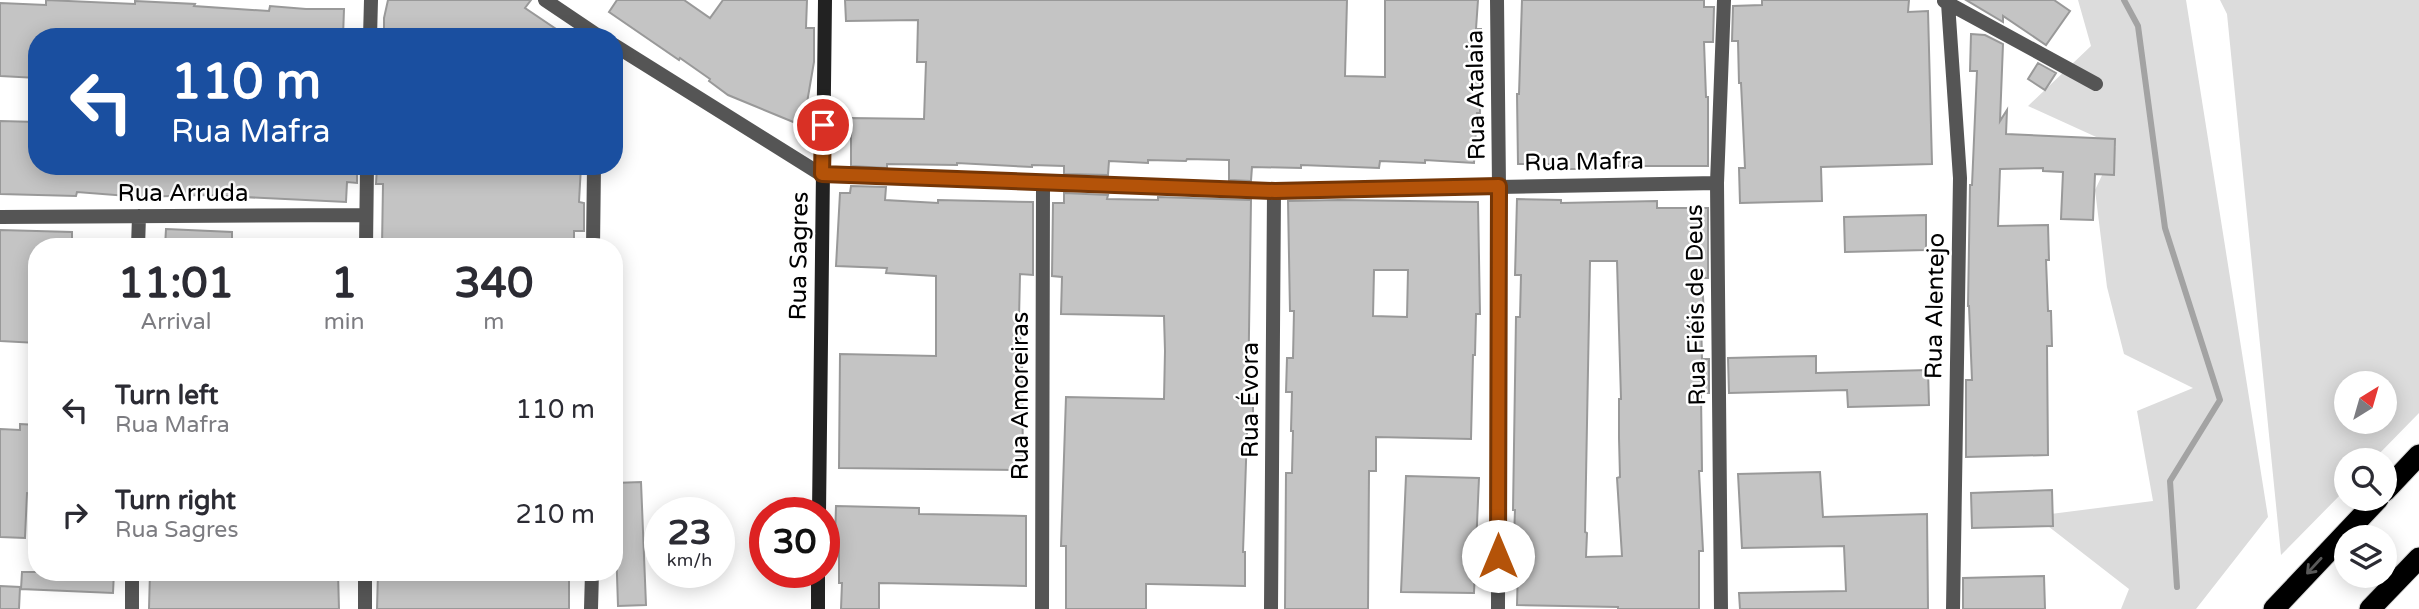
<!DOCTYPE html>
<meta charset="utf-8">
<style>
:root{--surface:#fff;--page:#f7f7f7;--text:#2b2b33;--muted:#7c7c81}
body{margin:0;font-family:"Varela Round",sans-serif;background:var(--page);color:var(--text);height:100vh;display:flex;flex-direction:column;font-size:26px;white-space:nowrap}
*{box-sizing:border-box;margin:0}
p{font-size:23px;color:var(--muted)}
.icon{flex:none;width:38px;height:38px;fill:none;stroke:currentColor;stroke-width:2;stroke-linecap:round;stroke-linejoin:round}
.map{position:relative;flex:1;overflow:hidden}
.side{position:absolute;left:28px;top:238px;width:595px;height:343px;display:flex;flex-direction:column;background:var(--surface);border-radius:28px;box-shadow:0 4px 18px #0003}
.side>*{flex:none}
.top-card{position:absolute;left:28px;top:28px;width:595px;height:147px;border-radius:28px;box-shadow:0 4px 18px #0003;background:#1a4fa0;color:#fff;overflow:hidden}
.needle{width:46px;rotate:37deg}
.tools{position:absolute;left:2334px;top:371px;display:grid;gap:14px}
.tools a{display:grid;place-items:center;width:63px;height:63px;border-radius:50%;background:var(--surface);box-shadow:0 4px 18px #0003;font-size:35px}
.speed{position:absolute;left:644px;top:497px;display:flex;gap:14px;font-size:35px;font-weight:700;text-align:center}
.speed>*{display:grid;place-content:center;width:91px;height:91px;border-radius:50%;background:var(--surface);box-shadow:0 4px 18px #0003;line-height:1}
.speed small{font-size:18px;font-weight:400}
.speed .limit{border:10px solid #d22;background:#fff;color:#111}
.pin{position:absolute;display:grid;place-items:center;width:60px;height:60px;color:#fff;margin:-30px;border:4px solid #fff;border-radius:50%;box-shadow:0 2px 7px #0007}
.me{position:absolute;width:77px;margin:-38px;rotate:0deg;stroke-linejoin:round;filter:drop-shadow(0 0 5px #0008)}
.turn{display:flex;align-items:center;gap:24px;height:147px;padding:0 28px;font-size:32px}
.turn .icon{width:91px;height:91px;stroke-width:2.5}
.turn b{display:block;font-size:49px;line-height:60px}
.eta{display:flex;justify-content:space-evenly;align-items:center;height:119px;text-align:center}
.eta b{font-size:42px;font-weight:800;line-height:49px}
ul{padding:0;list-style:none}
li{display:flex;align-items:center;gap:21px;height:105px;padding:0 28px}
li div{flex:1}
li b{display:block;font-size:26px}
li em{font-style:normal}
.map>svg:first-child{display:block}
.green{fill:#dcdcdc;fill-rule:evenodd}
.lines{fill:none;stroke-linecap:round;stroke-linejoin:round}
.stream{stroke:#a3a3a3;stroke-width:6}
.building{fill:#c4c4c4;stroke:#999;stroke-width:2;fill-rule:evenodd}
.highway-casing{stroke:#dbdbdb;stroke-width:23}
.street{stroke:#555;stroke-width:14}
.secondary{stroke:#222;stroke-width:14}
.highway{stroke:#000;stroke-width:21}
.oneway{stroke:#595959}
.route-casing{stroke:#753606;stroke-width:18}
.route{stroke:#b45309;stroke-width:12}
.labels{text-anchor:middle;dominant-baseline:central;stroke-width:5;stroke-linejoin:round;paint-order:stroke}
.street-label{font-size:24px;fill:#000;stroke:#fff}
</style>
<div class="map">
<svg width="2419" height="609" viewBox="0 0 2419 609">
<rect width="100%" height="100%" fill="#fff"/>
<!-- green -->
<path class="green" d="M 2078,0 L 2186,0 L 2268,517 L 2196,609 L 2121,609 L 2129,589 L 2035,516 L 2153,501 L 2137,411 L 2193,388 L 2124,354 L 2107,287 L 2095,190 L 2116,146 L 2028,106 L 2091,46 Z
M 2220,0 L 2419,0 L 2419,413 L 2373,460 L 2347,460 L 2347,488 L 2281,555 L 2227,14 ZM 2347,383 L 2385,383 L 2385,422 L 2347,422 Z"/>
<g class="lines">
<!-- stream -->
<path class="stream" d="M 2124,0 L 2138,26 L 2165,228 L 2220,400 L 2170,481 L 2177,587"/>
</g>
<!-- building -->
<path class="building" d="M 46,0 L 135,4 L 135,1 L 195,4 L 194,6 L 269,11 L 270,6 L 306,9 L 344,9 L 343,37 L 37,37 L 37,78 L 0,76 L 0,3 L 46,5 Z
M 388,0 L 531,0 L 525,8 L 568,37 L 384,37 L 384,18 Z
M 617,0 L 684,0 L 710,18 L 723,0 L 807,0 L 806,28 L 814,28 L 814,62 L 803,126 L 728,95 L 709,81 L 710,79 L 680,58 L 679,60 L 609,12 Z
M 845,0 L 1347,0 L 1345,76 L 1385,77 L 1385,0 L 1478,0 L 1476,29 L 1481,29 L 1480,113 L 1477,113 L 1474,163 L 1425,160 L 1425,163 L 1380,161 L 1379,168 L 1301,165 L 1301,168 L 1252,167 L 1251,181 L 1229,180 L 1229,160 L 1187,159 L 1186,161 L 1148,160 L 1148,163 L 1109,161 L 1108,175 L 1064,174 L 1064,166 L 1032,165 L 1032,167 L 957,163 L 957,165 L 887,164 L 887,168 L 851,166 L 851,118 L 924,119 L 926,62 L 917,62 L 918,20 L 846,21 Z
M 1522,0 L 1704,0 L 1704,7 L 1714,7 L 1713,42 L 1704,42 L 1706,97 L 1708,97 L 1708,166 L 1601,166 L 1601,169 L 1568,169 L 1567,164 L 1518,164 L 1517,94 L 1519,94 Z
M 1762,0 L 1909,0 L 1908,12 L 1928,11 L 1932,164 L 1821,167 L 1822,201 L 1740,203 L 1739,168 L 1745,168 L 1743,124 L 1741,83 L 1739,83 L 1738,41 L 1732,41 L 1733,6 L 1762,5 Z
M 1966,0 L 2054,0 L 2070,11 L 2046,45 L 2003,16 L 2003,22 Z
M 1971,34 L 1985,35 L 2003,44 L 2000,121 L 2007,110 L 2006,134 L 2115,139 L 2114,175 L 2095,174 L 2093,220 L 2061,219 L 2063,172 L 2043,171 L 2043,168 L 2000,169 L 1998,226 L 2048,225 L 2049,260 L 2046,260 L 2048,311 L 2051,311 L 2052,346 L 2047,346 L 2048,455 L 1966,457 L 1966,380 L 1972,380 L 1969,306 L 1968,306 L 1970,185 L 1972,185 L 1977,71 L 1970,71 Z
M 2038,63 L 2056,73 L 2045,90 L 2028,79 Z
M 0,121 L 37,122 L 37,166 L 357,166 L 357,183 L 347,182 L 346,202 L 202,195 L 141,197 L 77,192 L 76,196 L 0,194 Z
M 377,166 L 581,166 L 579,202 L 584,203 L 584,231 L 574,231 L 574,247 L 382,247 L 383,184 L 376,184 Z
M 851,186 L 886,187 L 885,200 L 938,203 L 938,200 L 1033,202 L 1033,275 L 1020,274 L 1019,319 L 1021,319 L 1020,357 L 1022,357 L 1023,470 L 839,468 L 840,354 L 936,356 L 936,276 L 886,273 L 887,268 L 836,266 L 840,193 L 850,193 Z
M 1064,193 L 1108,195 L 1107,199 L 1158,200 L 1158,197 L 1251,200 L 1248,398 L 1253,398 L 1253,432 L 1247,432 L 1243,552 L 1245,552 L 1245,586 L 1149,584 L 1146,584 L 1146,609 L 1066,609 L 1066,546 L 1061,546 L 1066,397 L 1164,399 L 1165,351 L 1164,316 L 1061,314 L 1062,277 L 1052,276 L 1053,203 L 1064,203 Z
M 1517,199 L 1561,200 L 1561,203 L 1657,201 L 1657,208 L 1708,208 L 1708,278 L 1702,278 L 1704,315 L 1701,315 L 1702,359 L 1709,359 L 1709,393 L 1701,393 L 1702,471 L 1699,471 L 1703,551 L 1699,551 L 1699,609 L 1618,609 L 1618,607 L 1517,605 L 1518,566 L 1513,566 L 1515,510 L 1513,510 L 1516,317 L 1520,317 L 1521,275 L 1515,275 ZM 1590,261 L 1617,261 L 1621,399 L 1619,399 L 1619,438 L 1620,477 L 1617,478 L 1622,556 L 1586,557 L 1587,533 L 1585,532 Z
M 1339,200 L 1478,202 L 1480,314 L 1476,314 L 1475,355 L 1473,355 L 1471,439 L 1376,437 L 1376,471 L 1369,471 L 1368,609 L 1285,609 L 1286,473 L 1292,473 L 1293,431 L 1291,431 L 1292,392 L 1286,392 L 1287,358 L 1293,358 L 1294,311 L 1290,311 L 1288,201 ZM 1374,270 L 1408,270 L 1407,317 L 1373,316 Z
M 1926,215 L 1926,250 L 1845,252 L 1844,217 Z
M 166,229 L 232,232 L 232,247 L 165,247 Z
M 0,230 L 72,232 L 72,247 L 37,247 L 37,343 L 0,341 Z
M 1816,356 L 1816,373 L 1928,370 L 1929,405 L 1848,407 L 1847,390 L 1729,393 L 1728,358 Z
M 20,424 L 37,425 L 37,494 L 27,493 L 25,538 L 0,537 L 0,429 L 20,430 Z
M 1820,472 L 1823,517 L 1927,514 L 1928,609 L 1740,609 L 1739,593 L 1846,591 L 1844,546 L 1742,548 L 1738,474 Z
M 1406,476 L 1479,478 L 1474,593 L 1401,592 Z
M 641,482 L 646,605 L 618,606 L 614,483 Z
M 2052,490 L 2053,526 L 1972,528 L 1971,493 Z
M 836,506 L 919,508 L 919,514 L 1026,516 L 1026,586 L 879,583 L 879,609 L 841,609 L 842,583 L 839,583 L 839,540 L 835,540 Z
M 22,572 L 114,572 L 113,593 L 21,589 Z
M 150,572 L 338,572 L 339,609 L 149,609 Z
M 378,572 L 569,572 L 569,609 L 377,609 Z
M 2044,576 L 2045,609 L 1963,609 L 1963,578 Z
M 0,586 L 20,587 L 19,609 L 0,609 Z"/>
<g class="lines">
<defs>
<path id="highway" d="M 2385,491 L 2419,455
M 2274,609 L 2378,499
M 2370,609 L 2419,558"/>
</defs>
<!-- highway casing -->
<use href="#highway" class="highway-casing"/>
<!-- street -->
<path class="street" d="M 545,0 L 600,37
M 1497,0 L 1499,186 L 1498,609
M 1944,1 L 2096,84
M 1948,3 L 1960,178 L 1953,609
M 370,37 L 371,0
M 614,45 L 822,175 L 1274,191 L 1717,183
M 0,217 L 366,215
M 138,247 L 139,216
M 366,247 L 367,166
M 593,247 L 594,166
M 132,609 L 132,572
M 365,609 L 365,572
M 591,609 L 592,572
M 1042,609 L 1043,183
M 1271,609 L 1274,191
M 1721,609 L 1717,183 L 1724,0"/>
<!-- secondary -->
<path class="secondary" d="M 819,513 L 825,0
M 818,609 L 818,572"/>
<!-- highway -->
<use href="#highway" class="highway"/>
</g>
<!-- one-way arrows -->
<defs><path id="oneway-shaft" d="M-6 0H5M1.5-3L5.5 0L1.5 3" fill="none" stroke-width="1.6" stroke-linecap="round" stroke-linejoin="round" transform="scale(1.75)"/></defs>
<use class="oneway" href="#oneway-shaft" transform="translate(2314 566) rotate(133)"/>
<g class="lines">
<defs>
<path id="route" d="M 823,125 L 822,174 L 1275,191 L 1499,186 L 1498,556"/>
</defs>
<!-- route casing -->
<use href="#route" class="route-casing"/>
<!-- route -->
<use href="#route" class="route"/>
</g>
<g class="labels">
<!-- street labels -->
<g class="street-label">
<text transform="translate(1476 95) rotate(-91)">Rua Atalaia</text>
<text transform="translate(1584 162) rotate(-1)">Rua Mafra</text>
<text x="183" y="193">Rua Arruda</text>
<text transform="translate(799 256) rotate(-89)">Rua Sagres</text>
<text transform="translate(1696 305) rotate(-91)">Rua Fiéis de Deus</text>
<text transform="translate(1935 306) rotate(-89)">Rua Alentejo</text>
<text transform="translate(1020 396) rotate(-90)">Rua Amoreiras</text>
<text transform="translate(1250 400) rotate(-90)">Rua Évora</text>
</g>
</g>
</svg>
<div class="tools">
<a><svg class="needle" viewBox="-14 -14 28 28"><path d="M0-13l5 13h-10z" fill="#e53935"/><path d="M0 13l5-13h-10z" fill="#7c7c81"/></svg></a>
<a><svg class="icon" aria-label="search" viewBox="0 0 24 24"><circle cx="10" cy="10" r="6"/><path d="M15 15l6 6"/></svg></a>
<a><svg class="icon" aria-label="layers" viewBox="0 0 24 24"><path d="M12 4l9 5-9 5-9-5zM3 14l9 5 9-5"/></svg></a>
</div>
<div class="speed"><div>23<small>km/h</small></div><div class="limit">30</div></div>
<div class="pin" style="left:823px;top:125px;background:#d93025"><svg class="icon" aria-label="arrive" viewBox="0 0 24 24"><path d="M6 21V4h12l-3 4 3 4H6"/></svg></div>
<svg class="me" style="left:1498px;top:556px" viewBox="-20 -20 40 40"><circle r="19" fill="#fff"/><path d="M0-13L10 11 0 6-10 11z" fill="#b45309"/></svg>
<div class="top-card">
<div class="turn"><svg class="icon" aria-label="left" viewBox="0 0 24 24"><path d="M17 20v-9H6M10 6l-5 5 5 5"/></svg><div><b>110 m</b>Rua Mafra</div></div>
</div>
<section class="side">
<div class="eta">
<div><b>11:01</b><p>Arrival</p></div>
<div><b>1</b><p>min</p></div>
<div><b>340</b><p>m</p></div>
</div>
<ul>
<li><svg class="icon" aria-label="left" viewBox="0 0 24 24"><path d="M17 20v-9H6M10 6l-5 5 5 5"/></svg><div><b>Turn left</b><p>Rua Mafra</p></div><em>110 m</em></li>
<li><svg class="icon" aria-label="right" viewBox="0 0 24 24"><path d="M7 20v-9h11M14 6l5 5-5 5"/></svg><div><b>Turn right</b><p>Rua Sagres</p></div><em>210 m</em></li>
</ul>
</section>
</div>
